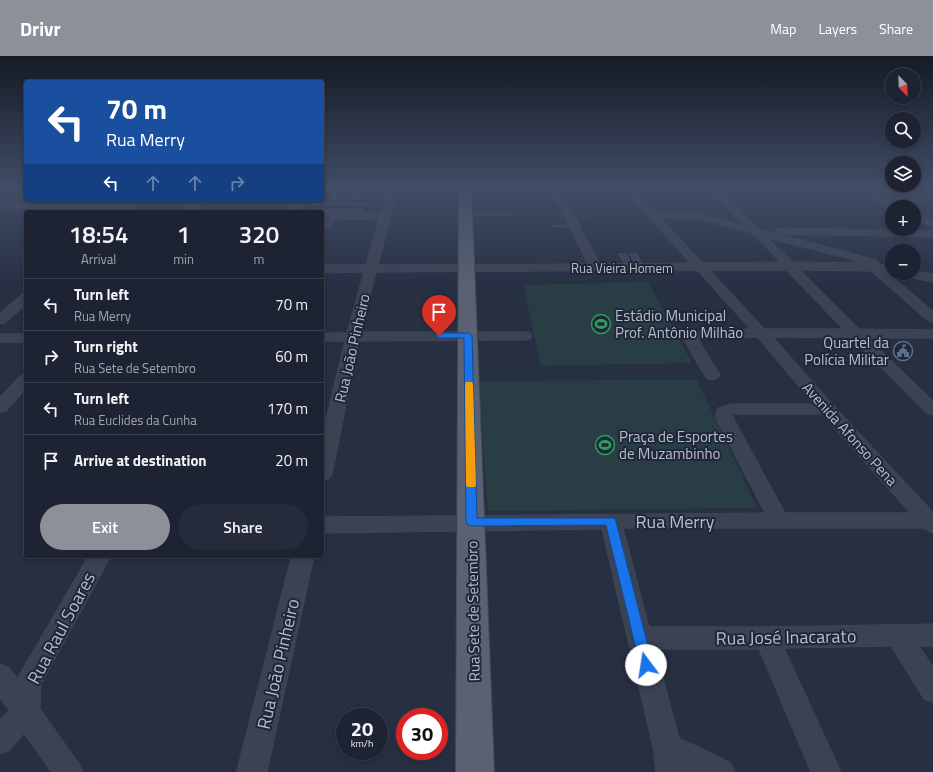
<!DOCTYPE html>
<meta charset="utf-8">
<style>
:root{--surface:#1d2332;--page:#252b3a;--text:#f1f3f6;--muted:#a0a4ac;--line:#3b404d;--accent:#8c9099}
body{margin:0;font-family:"Titillium Web",sans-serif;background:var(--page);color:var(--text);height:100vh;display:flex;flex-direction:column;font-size:15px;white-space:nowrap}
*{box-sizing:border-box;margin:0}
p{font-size:13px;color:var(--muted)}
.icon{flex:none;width:22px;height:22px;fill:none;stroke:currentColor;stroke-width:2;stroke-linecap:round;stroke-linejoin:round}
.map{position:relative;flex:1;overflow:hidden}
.details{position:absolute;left:24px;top:154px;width:300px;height:348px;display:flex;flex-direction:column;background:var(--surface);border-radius:4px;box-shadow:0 2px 6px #0003,0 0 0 1px var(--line)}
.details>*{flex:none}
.hud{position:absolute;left:24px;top:24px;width:300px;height:122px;border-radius:4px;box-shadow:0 2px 6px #0003,0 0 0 1px var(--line);background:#1a4fa0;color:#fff;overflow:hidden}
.needle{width:26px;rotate:157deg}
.tools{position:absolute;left:885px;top:12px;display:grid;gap:8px}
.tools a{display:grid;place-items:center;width:36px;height:36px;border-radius:50%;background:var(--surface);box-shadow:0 2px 6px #0003,0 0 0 1px var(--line);font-size:20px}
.speed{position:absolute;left:336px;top:652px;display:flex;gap:8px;font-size:20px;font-weight:700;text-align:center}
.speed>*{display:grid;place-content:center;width:52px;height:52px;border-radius:50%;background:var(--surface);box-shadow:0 2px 6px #0003,0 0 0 1px var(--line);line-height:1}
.speed small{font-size:10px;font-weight:400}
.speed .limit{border:6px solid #d22;background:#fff;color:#111}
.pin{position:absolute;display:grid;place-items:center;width:34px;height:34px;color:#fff;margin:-41px -17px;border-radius:50% 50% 50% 0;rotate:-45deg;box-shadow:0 0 4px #0007}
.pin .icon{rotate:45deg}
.me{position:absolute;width:44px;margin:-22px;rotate:346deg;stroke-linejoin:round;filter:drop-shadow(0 0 3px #0008)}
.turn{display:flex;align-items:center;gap:14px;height:84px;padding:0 16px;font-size:18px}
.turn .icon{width:52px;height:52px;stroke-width:2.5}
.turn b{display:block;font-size:28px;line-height:34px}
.lanes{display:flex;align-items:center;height:38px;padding:0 16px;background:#0003;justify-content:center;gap:20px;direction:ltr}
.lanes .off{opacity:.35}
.eta{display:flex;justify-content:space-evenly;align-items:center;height:68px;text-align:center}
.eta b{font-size:24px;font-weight:600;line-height:28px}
.button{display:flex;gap:8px;margin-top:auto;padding:8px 16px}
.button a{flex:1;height:46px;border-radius:24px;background:var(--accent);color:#fff;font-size:16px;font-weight:600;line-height:46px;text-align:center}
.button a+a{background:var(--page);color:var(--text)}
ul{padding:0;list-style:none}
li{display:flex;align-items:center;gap:12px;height:52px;padding:0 16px;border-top:1px solid var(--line)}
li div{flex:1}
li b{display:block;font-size:15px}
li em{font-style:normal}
header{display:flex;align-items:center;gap:24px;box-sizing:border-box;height:56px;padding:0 20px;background:var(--accent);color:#fff}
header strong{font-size:19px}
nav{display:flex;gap:22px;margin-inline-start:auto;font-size:14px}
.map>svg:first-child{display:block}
.green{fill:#293d44}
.building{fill:#394359;stroke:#22293a}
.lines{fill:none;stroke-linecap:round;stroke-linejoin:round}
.minor-casing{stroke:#454b5c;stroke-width:1}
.major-casing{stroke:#454b5c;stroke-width:2}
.minor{fill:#3b4252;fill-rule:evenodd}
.major{fill:#596172;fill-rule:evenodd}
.route{fill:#1a73e8;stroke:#114b97}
.slow{fill:#f59e0b}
.labels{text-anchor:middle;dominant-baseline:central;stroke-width:4;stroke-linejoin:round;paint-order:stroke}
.far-street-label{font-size:13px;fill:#b8bdcc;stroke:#202738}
.poi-label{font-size:15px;fill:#b8bdcc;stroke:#202738;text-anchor:start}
.street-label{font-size:15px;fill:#b8bdcc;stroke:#202738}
.near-street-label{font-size:18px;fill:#b8bdcc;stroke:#202738}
</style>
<header>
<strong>Drivr</strong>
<nav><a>Map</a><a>Layers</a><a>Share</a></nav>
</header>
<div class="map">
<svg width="933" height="716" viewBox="0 0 933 716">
<rect width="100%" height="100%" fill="#272f43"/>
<!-- green -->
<path class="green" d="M 874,131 L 933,131 L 933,142 L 889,140 Z
M 648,226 L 692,307 L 541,310 L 523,229 Z
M 697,324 L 757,452 L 488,455 L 478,325 Z"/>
<!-- building -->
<path class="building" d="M 332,134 L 364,134 L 360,145 L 349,145 L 352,137 L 341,137 L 338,145 L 327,145 Z
M 313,144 L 322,144 L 321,146 L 375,146 L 373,150 L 310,150 Z
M 364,151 L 363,157 L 322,158 L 322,156 L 313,156 L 315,152 Z
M 473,154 L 513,154 L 515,161 L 474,161 Z
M 577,158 L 592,158 L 593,162 L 578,161 Z
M 322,164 L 336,164 L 332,173 L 322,173 Z
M 551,168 L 568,168 L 569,172 L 552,172 Z
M 627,196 L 633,209 L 624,209 L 616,197 Z
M 628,196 L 638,196 L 643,208 L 633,208 Z"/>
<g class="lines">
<defs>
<path id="minor" d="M 388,131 L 398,131 L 378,209 L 588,208 L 551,134 L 427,134 L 422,131 L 584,131 L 579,134 L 560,134 L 600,208 L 690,207 L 622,131 L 632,131 L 656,156 L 698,157 L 743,169 L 706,131 L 716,131 L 759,173 L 776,177 L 775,175 L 776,173 L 780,172 L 933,175 L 933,181 L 779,178 L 865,201 L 877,204 L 879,208 L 892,210 L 892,217 L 895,217 L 888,217 L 933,255 L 933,266 L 928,265 L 871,215 L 800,214 L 859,273 L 933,274 L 933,282 L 868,282 L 933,345 L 933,359 L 927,358 L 852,282 L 773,281 L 833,349 L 933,456 L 933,477 L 926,474 L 923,472 L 623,472 L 649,571 L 767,571 L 933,568 L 933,590 L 919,590 L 933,611 L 933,646 L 924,643 L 891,590 L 784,592 L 841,716 L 811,716 L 759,593 L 655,593 L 679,682 L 730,706 L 735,716 L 688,716 L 685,715 L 686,716 L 656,716 L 653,691 L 602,473 L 322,477 L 322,461 L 765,457 L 716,363 L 716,356 L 718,352 L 731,348 L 814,348 L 757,281 L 698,283 L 720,319 L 718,322 L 712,324 L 706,322 L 681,279 L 683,276 L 750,273 L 697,214 L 376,216 L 361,276 L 525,276 L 530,277 L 532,280 L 530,283 L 525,284 L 359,285 L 332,418 L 329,423 L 322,424 L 322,379 L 345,285 L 322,285 L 322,277 L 347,277 L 364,216 L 322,217 L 322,209 L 366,209 L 379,163 L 322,164 L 322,158 L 381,157 ZM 661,162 L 698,163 L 752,177 L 780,206 L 703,207 ZM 768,182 L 857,205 L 862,207 L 793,206 ZM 710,214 L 786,214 L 843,273 L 765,273 ZM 733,358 L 822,358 L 910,457 L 785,457 L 734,363 Z
M 861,131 L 871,131 L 876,137 L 898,151 L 892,151 L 892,154 L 889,153 L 870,141 Z
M 193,144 L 203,144 L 193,156 L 182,156 Z
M 294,144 L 304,144 L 297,156 L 287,156 Z
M 0,146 L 133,147 L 138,150 L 133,153 L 0,152 Z
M 914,157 L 933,164 L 933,171 L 914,164 Z
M 914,215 L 933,218 L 933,226 L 902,220 L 900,217 L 914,217 Z
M 26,238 L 26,249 L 5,267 L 0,268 L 0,257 L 21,239 Z
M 0,278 L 26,278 L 26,286 L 0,286 Z
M 26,318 L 26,333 L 6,355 L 0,356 L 0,341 L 20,320 Z
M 89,500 L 111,500 L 41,628 L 40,653 L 78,706 L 83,716 L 51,716 L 24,677 L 10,694 L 0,698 L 0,664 L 9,654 L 0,642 L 0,608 L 9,612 L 17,622 Z
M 292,500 L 314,500 L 267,716 L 237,716 Z"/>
<path id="major" d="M 459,131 L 471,131 L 494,716 L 456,716 Z"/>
</defs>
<!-- minor casing -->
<use href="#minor" class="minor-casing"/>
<!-- major casing -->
<use href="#major" class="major-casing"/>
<!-- minor -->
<use href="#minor" class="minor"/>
<!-- major -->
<use href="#major" class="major"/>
</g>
<!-- sky -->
<linearGradient id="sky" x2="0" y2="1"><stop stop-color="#151a25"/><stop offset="0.57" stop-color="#414d66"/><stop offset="1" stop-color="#414d66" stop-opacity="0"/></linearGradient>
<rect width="933" height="231" fill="url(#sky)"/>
<!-- route -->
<path class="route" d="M 468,277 L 472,279 L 477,462 L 615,462 L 653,609 L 651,614 L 646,615 L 642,614 L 640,609 L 606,469 L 472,470 L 468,469 L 466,466 L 464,282 L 439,282 L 435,280 L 439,277 Z"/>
<!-- slow -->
<path class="slow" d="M 466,326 L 472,326 L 473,328 L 476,429 L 475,431 L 467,431 L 466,429 L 465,328 Z"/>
<!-- icons -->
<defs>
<symbol id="stadium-ring" viewBox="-11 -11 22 22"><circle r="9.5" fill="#202738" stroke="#2e9e5b" stroke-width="1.5"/><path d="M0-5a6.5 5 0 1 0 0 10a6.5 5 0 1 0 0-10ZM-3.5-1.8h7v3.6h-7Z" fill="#2e9e5b"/></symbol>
<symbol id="civic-ring" viewBox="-11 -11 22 22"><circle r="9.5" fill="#202738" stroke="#5c6f8a" stroke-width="1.5"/><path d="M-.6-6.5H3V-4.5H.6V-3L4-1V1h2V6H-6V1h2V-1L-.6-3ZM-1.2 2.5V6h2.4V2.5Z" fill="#5c6f8a"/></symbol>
</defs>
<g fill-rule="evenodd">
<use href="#stadium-ring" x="590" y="257" width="22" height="22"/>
<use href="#civic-ring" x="892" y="284" width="22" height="22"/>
<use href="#stadium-ring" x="594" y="378" width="22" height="22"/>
</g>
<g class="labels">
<!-- far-street labels -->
<g class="far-street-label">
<text x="622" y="212">Rua Vieira Homem</text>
</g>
<!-- poi labels -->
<g class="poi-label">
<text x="615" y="259">Estádio Municipal<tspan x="615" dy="17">Prof. Antônio Milhão</tspan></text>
<text x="889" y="286" text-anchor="end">Quartel da<tspan x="889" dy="17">Polícia Militar</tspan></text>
<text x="619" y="380">Praça de Esportes<tspan x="619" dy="17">de Muzambinho</tspan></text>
</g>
<!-- street labels -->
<g class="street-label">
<text transform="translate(352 292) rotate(-77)">Rua João Pinheiro</text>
<text transform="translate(850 378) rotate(48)">Avenida Afonso Pena</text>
<text transform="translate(473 555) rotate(-91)">Rua Sete de Setembro</text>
</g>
<!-- near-street labels -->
<g class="near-street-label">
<text x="675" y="465">Rua Merry</text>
<text transform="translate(61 572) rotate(-62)">Rua Raul Soares</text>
<text transform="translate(786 581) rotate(-1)">Rua José Inacarato</text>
<text transform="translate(278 608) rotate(-77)">Rua João Pinheiro</text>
</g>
</g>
</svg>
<div class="tools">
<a><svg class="needle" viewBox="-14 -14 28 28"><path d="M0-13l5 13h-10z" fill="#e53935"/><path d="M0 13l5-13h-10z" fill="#a0a4ac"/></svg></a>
<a><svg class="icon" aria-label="search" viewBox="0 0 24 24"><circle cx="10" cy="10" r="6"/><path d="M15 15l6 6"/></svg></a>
<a><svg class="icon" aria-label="layers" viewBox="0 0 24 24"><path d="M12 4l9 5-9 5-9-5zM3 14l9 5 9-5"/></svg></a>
<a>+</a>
<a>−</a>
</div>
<div class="speed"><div>20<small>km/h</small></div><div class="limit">30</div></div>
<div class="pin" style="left:439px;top:280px;background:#d93025"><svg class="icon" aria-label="arrive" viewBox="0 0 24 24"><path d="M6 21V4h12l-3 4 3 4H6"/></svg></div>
<svg class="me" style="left:646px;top:609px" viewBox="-20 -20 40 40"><circle r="19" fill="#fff"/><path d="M0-13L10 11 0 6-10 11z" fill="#1a73e8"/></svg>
<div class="hud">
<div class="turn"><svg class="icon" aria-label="left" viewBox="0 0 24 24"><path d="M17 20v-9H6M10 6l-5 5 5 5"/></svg><div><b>70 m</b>Rua Merry</div></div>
<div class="lanes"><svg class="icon" aria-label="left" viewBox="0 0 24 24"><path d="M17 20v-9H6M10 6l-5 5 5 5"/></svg><svg class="icon off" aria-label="ahead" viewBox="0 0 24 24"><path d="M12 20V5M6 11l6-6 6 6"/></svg><svg class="icon off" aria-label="ahead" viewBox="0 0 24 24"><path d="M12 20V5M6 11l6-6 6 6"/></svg><svg class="icon off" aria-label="right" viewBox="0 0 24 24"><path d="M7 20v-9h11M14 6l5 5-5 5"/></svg></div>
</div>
<section class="details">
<div class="eta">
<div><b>18:54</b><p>Arrival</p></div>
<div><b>1</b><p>min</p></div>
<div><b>320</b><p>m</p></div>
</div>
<ul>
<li><svg class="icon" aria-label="left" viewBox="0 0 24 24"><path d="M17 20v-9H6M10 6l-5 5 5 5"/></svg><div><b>Turn left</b><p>Rua Merry</p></div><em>70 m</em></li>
<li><svg class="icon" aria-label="right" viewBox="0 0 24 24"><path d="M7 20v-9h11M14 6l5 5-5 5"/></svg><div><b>Turn right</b><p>Rua Sete de Setembro</p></div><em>60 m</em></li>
<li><svg class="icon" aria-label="left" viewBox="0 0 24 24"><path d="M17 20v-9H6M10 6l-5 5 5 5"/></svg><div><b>Turn left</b><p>Rua Euclides da Cunha</p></div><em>170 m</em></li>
<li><svg class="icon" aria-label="arrive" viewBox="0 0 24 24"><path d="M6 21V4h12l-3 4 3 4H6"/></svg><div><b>Arrive at destination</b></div><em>20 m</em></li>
</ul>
<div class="button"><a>Exit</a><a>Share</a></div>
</section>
</div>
